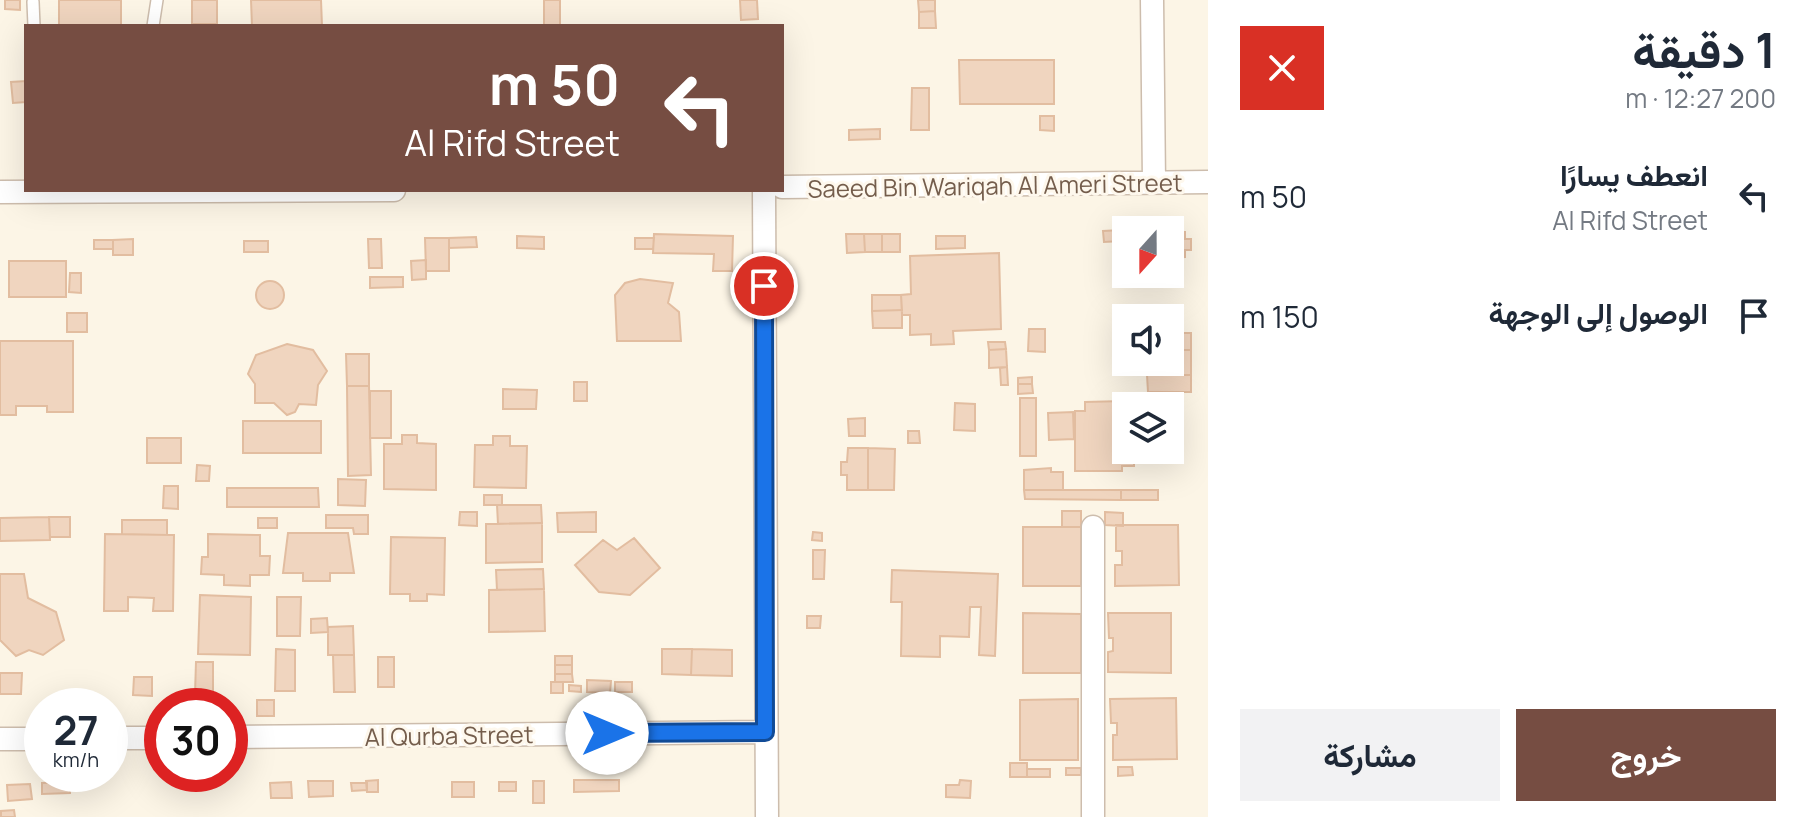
<!DOCTYPE html>
<html lang="ar">
<meta charset="utf-8">
<style>
:root{--surface:#fff;--page:#f2f2f3;--text:#1f2937;--muted:#747a83;--accent:#764d42}
body{margin:0;font-family:Manrope,Vazirmatn,sans-serif;background:var(--page);color:var(--text);direction:rtl;height:100vh;display:flex;flex-direction:column;font-size:30px;white-space:nowrap}
*{box-sizing:border-box;margin:0}
p{font-size:26px;color:var(--muted)}
.icon{flex:none;width:44px;height:44px;fill:none;stroke:currentColor;stroke-width:2;stroke-linecap:round;stroke-linejoin:round}
.map{position:relative;flex:1;overflow:hidden;direction:ltr}
.details{display:flex;flex-direction:column;background:var(--surface);width:600px}
.details>*{flex:none}
.hud{position:absolute;left:24px;top:24px;width:760px;height:168px;border-radius:0px;box-shadow:0 8px 32px #0002;direction:rtl;background:#764d42;color:#fff;overflow:hidden}
.needle{width:52px;rotate:201deg}
.controls{position:absolute;left:1112px;top:216px;display:grid;gap:16px}
.controls a{display:grid;place-items:center;width:72px;height:72px;border-radius:0px;background:var(--surface);box-shadow:0 8px 32px #0002;font-size:40px}
.speed{position:absolute;left:24px;top:688px;display:flex;gap:16px;font-size:40px;font-weight:700;text-align:center}
.speed>*{display:grid;place-content:center;width:104px;height:104px;border-radius:50%;background:var(--surface);box-shadow:0 8px 32px #0002;line-height:1}
.speed small{font-size:20px;font-weight:400}
.speed .limit{border:12px solid #d22;background:#fff;color:#111}
.pin{position:absolute;display:grid;place-items:center;width:68px;height:68px;color:#fff;margin:-34px;border:4px solid #fff;border-radius:50%;box-shadow:0 2px 8px #0007}
.me{position:absolute;width:88px;margin:-44px;rotate:90deg;stroke-linejoin:round;filter:drop-shadow(0 0 6px #0008)}
.turn{display:flex;align-items:center;gap:28px;height:168px;padding:0 32px;font-size:36px}
.turn .icon{width:104px;height:104px;stroke-width:2.5}
.turn b{display:block;font-size:56px;line-height:68px}
.round{display:grid;place-items:center;flex:none;width:84px;height:84px;border-radius:0px;background:var(--page)}
.summary{display:flex;align-items:center;justify-content:space-between;height:136px;padding:0 32px}
h1{font-size:48px;font-weight:700;line-height:60px}
.button{display:flex;gap:16px;margin-top:auto;padding:16px 32px}
.button a{flex:1;height:92px;border-radius:0px;background:var(--accent);color:#fff;font-size:32px;font-weight:700;line-height:92px;text-align:center}
.button a+a{background:var(--page);color:var(--text)}
ul{padding:0;list-style:none}
li{display:flex;align-items:center;gap:24px;height:120px;padding:0 32px}
li div{flex:1}
li b{display:block;font-size:30px}
li em{font-style:normal}
main{display:flex;flex:1;min-height:0}
.map>svg:first-child{display:block}
.building{fill:#f0d5bf;stroke:#e2bda0;stroke-width:2}
.lines{fill:none;stroke-linecap:round;stroke-linejoin:round}
.service-casing{stroke:#cdbdad;stroke-width:14}
.minor-casing{stroke:#cdbdad;stroke-width:25}
.service{stroke:#fff;stroke-width:11}
.minor{stroke:#fff;stroke-width:22}
.route-casing{stroke:#114b97;stroke-width:20}
.route{stroke:#1a73e8;stroke-width:14}
.labels{text-anchor:middle;dominant-baseline:central;stroke-width:6;stroke-linejoin:round;paint-order:stroke}
.street-label{font-size:24px;fill:#745d4c;stroke:#fef8ed}
</style>
<main>
<section class="details">
<div class="summary"><div><h1>1 دقيقة</h1><p>200 m · 12:27</p></div><a class="round" style="background:#d93025;color:#fff"><svg class="icon" aria-label="close" viewBox="0 0 24 24"><path d="M6 6l12 12M18 6L6 18"/></svg></a></div>
<ul>
<li><svg class="icon" aria-label="left" viewBox="0 0 24 24"><path d="M17 20v-9H6M10 6l-5 5 5 5"/></svg><div><b>انعطف يسارًا</b><p>Al Rifd Street</p></div><em>50 m</em></li>
<li><svg class="icon" aria-label="arrive" viewBox="0 0 24 24"><path d="M6 21V4h12l-3 4 3 4H6"/></svg><div><b>الوصول إلى الوجهة</b></div><em>150 m</em></li>
</ul>
<div class="button"><a>خروج</a><a>مشاركة</a></div>
</section>
<div class="map">
<svg width="1208" height="817" viewBox="0 0 1208 817">
<rect width="100%" height="100%" fill="#fcf5e6"/>
<!-- building -->
<path class="building" d="M 5,0 L 20,0 L 20,10 L 5,9 Z
M 59,0 L 121,0 L 121,26 L 59,26 Z
M 192,0 L 217,0 L 217,24 L 192,24 Z
M 251,0 L 321,0 L 322,26 L 252,26 Z
M 544,0 L 560,0 L 560,26 L 544,26 Z
M 740,0 L 757,0 L 758,19 L 741,20 Z
M 918,0 L 935,0 L 935,11 L 919,12 Z
M 935,11 L 936,28 L 919,28 L 919,12 Z
M 959,60 L 1054,60 L 1054,104 L 960,104 Z
M 26,81 L 26,102 L 13,103 L 11,82 Z
M 912,88 L 929,88 L 929,130 L 911,130 Z
M 1040,116 L 1054,116 L 1054,131 L 1040,130 Z
M 880,129 L 880,139 L 849,140 L 849,130 Z
M 1122,230 L 1122,241 L 1104,242 L 1103,231 Z
M 1170,232 L 1185,232 L 1185,239 L 1191,239 L 1191,250 L 1185,250 L 1185,257 L 1170,258 Z
M 654,234 L 733,236 L 732,271 L 713,271 L 714,254 L 653,253 Z
M 846,234 L 864,234 L 865,252 L 847,253 Z
M 864,234 L 882,234 L 882,252 L 865,252 Z
M 882,234 L 900,234 L 900,252 L 882,252 Z
M 517,236 L 544,237 L 544,249 L 517,248 Z
M 936,236 L 965,236 L 965,248 L 936,249 Z
M 476,237 L 477,247 L 449,248 L 449,238 Z
M 425,238 L 449,238 L 449,271 L 426,271 Z
M 635,238 L 654,238 L 653,249 L 635,249 Z
M 133,239 L 133,255 L 113,255 L 113,240 Z
M 368,239 L 381,239 L 382,268 L 369,268 Z
M 94,240 L 113,240 L 113,249 L 94,249 Z
M 244,241 L 268,241 L 268,252 L 244,252 Z
M 999,253 L 1001,329 L 953,331 L 954,344 L 931,345 L 931,334 L 910,335 L 910,315 L 902,315 L 901,295 L 911,294 L 910,256 Z
M 426,260 L 426,279 L 412,280 L 411,261 Z
M 9,261 L 66,261 L 66,297 L 9,297 Z
M 1175,263 L 1176,281 L 1169,281 L 1170,264 Z
M 70,273 L 81,273 L 81,293 L 69,292 Z
M 370,277 L 403,277 L 403,287 L 370,288 Z
M 640,279 L 673,283 L 668,303 L 679,312 L 681,341 L 617,341 L 615,295 L 625,283 Z
M256 295a14 14 0 1 1 28 0a14 14 0 1 1-28 0Z
M 872,295 L 901,295 L 902,310 L 872,311 Z
M 902,310 L 902,328 L 873,328 L 872,311 Z
M 67,313 L 87,313 L 87,332 L 67,332 Z
M 1029,329 L 1045,329 L 1045,352 L 1028,351 Z
M 1170,333 L 1191,333 L 1191,350 L 1170,350 Z
M 0,341 L 73,341 L 73,412 L 47,412 L 47,406 L 16,406 L 16,415 L 0,415 Z
M 988,342 L 1005,342 L 1006,349 L 989,350 Z
M 287,344 L 313,350 L 327,371 L 318,385 L 316,405 L 299,404 L 295,412 L 287,415 L 274,403 L 255,403 L 255,384 L 248,374 L 256,355 Z
M 1006,349 L 1007,367 L 989,368 L 989,350 Z
M 1170,350 L 1191,350 L 1191,375 L 1161,375 L 1161,362 L 1170,362 Z
M 346,354 L 369,354 L 369,386 L 347,386 Z
M 1007,367 L 1008,385 L 1001,385 L 1000,368 Z
M 1147,375 L 1191,375 L 1191,392 L 1148,392 Z
M 1032,377 L 1032,384 L 1018,384 L 1018,378 Z
M 574,382 L 587,382 L 587,401 L 574,401 Z
M 1018,384 L 1032,384 L 1033,393 L 1018,394 Z
M 347,386 L 369,386 L 371,475 L 348,476 Z
M 503,389 L 537,390 L 536,409 L 503,409 Z
M 370,391 L 391,391 L 391,438 L 370,438 Z
M 1020,398 L 1036,398 L 1036,456 L 1020,456 Z
M 1124,401 L 1126,450 L 1134,450 L 1134,466 L 1122,466 L 1122,471 L 1075,471 L 1075,411 L 1085,411 L 1085,402 Z
M 955,403 L 975,404 L 975,431 L 954,430 Z
M 1073,412 L 1074,439 L 1049,440 L 1048,413 Z
M 865,418 L 865,436 L 849,436 L 848,419 Z
M 243,421 L 321,421 L 321,453 L 243,453 Z
M 908,431 L 919,431 L 920,443 L 908,443 Z
M 402,435 L 417,435 L 417,443 L 436,444 L 436,490 L 384,489 L 384,444 L 402,444 Z
M 493,436 L 510,436 L 510,446 L 527,446 L 526,488 L 474,487 L 475,445 L 493,445 Z
M 147,438 L 181,438 L 181,463 L 147,463 Z
M 848,448 L 868,448 L 868,490 L 847,490 L 847,475 L 841,475 L 841,462 L 847,462 Z
M 868,448 L 895,449 L 894,490 L 868,490 Z
M 197,465 L 210,466 L 209,481 L 196,481 Z
M 1051,468 L 1051,472 L 1063,472 L 1063,490 L 1024,490 L 1024,470 Z
M 338,479 L 366,480 L 365,506 L 338,505 Z
M 164,486 L 178,486 L 178,509 L 163,508 Z
M 227,488 L 318,488 L 319,507 L 227,507 Z
M 1024,490 L 1121,490 L 1121,500 L 1025,499 Z
M 1121,490 L 1158,490 L 1158,500 L 1121,500 Z
M 484,495 L 502,495 L 502,505 L 484,505 Z
M 497,505 L 541,505 L 542,523 L 498,524 Z
M 1062,511 L 1081,511 L 1081,527 L 1062,527 Z
M 460,512 L 477,512 L 477,526 L 459,525 Z
M 596,512 L 596,532 L 558,532 L 557,513 Z
M 1105,512 L 1123,513 L 1123,526 L 1105,525 Z
M 326,515 L 368,515 L 368,534 L 354,534 L 353,528 L 326,528 Z
M 49,517 L 50,540 L 0,541 L 0,518 Z
M 49,517 L 70,517 L 70,537 L 50,537 Z
M 258,518 L 277,518 L 277,528 L 258,528 Z
M 122,520 L 167,520 L 167,535 L 122,534 Z
M 542,523 L 542,562 L 486,563 L 486,524 Z
M 1116,525 L 1178,525 L 1179,585 L 1115,586 L 1115,565 L 1122,565 L 1122,551 L 1116,551 Z
M 1023,527 L 1081,527 L 1081,586 L 1023,586 Z
M 813,532 L 822,533 L 822,541 L 812,540 Z
M 288,533 L 348,533 L 354,573 L 330,573 L 330,581 L 303,581 L 303,573 L 283,573 Z
M 105,534 L 174,535 L 173,611 L 153,611 L 154,598 L 128,597 L 128,611 L 104,611 Z
M 208,534 L 260,535 L 260,556 L 270,556 L 269,575 L 250,575 L 250,586 L 224,585 L 224,575 L 201,574 L 202,557 L 208,557 Z
M 391,537 L 445,538 L 444,595 L 427,594 L 427,601 L 410,601 L 410,594 L 390,594 Z
M 634,538 L 660,568 L 630,595 L 599,592 L 575,565 L 603,540 L 617,550 Z
M 813,550 L 825,550 L 824,579 L 813,579 Z
M 543,569 L 544,589 L 497,590 L 496,570 Z
M 892,570 L 998,574 L 995,656 L 979,655 L 981,607 L 970,607 L 969,637 L 940,636 L 940,657 L 901,656 L 902,602 L 891,602 Z
M 0,574 L 24,574 L 28,598 L 56,612 L 64,640 L 43,655 L 29,650 L 16,656 L 0,640 Z
M 544,589 L 545,631 L 489,632 L 489,590 Z
M 200,595 L 251,597 L 250,655 L 198,654 Z
M 277,597 L 301,597 L 300,636 L 277,636 Z
M 1023,613 L 1081,614 L 1081,673 L 1023,673 Z
M 1108,613 L 1171,613 L 1171,673 L 1108,672 L 1108,652 L 1113,651 L 1113,638 L 1109,638 Z
M 807,616 L 821,616 L 820,628 L 807,628 Z
M 327,618 L 328,632 L 311,633 L 311,619 Z
M 353,626 L 354,655 L 328,655 L 328,627 Z
M 276,649 L 295,650 L 295,691 L 275,691 Z
M 662,649 L 692,649 L 691,675 L 662,674 Z
M 692,649 L 732,650 L 732,676 L 691,675 Z
M 333,655 L 354,655 L 355,692 L 334,692 Z
M 555,656 L 572,656 L 572,665 L 555,665 Z
M 378,657 L 394,657 L 394,687 L 378,687 Z
M 196,662 L 213,662 L 213,695 L 195,694 Z
M 555,665 L 572,665 L 572,674 L 555,674 Z
M 0,673 L 22,673 L 21,694 L 0,694 Z
M 555,674 L 572,674 L 573,682 L 555,682 Z
M 134,677 L 152,677 L 152,696 L 133,695 Z
M 587,680 L 611,681 L 610,693 L 587,692 Z
M 551,682 L 563,682 L 563,693 L 551,693 Z
M 615,682 L 632,682 L 632,692 L 615,692 Z
M 569,685 L 581,686 L 581,692 L 569,691 Z
M 1176,698 L 1177,759 L 1113,760 L 1113,735 L 1117,735 L 1117,723 L 1111,723 L 1110,699 Z
M 1078,699 L 1078,760 L 1020,760 L 1020,700 Z
M 257,700 L 274,700 L 274,716 L 257,716 Z
M 1010,763 L 1027,763 L 1027,777 L 1010,777 Z
M 1118,767 L 1132,767 L 1133,775 L 1118,776 Z
M 1066,768 L 1081,768 L 1081,775 L 1066,775 Z
M 1027,769 L 1050,769 L 1050,777 L 1027,777 Z
M 378,780 L 378,792 L 367,792 L 366,781 Z
M 574,780 L 619,780 L 619,791 L 574,792 Z
M 960,780 L 971,781 L 970,798 L 946,797 L 946,785 L 959,785 Z
M 308,781 L 333,781 L 333,796 L 309,797 Z
M 533,781 L 544,781 L 544,803 L 533,803 Z
M 70,782 L 70,793 L 42,794 L 42,783 Z
M 291,782 L 292,798 L 271,798 L 270,783 Z
M 452,782 L 474,782 L 474,797 L 452,797 Z
M 499,782 L 516,782 L 516,791 L 499,791 Z
M 351,783 L 367,783 L 367,790 L 352,791 Z
M 30,784 L 32,799 L 8,801 L 7,785 Z
M 14,810 L 15,817 L 1,817 L 1,811 Z"/>
<g class="lines">
<defs>
<path id="service" d="M 33,2 L 34,26
M 153,26 L 157,0"/>
<path id="minor" d="M 1152,0 L 1154,182
M 782,187 L 1208,182
M 764,190 L 767,817
M 0,192 L 394,190
M 230,737 L 765,732
M 110,738 L 162,738
M 0,739 L 42,739
M 1093,817 L 1093,527"/>
</defs>
<!-- service casing -->
<use href="#service" class="service-casing"/>
<!-- minor casing -->
<use href="#minor" class="minor-casing"/>
<!-- service -->
<use href="#service" class="service"/>
<!-- minor -->
<use href="#minor" class="minor"/>
</g>
<g class="lines">
<defs>
<path id="route" d="M 607,733 L 765,732 L 764,286"/>
</defs>
<!-- route casing -->
<use href="#route" class="route-casing"/>
<!-- route -->
<use href="#route" class="route"/>
</g>
<g class="labels">
<!-- street labels -->
<g class="street-label">
<text transform="translate(995 185) rotate(-1)">Saeed Bin Wariqah Al Ameri Street</text>
<text transform="translate(449 735) rotate(-1)">Al Qurba Street</text>
</g>
</g>
</svg>
<div class="controls">
<a><svg class="needle" viewBox="-14 -14 28 28"><path d="M0-13l5 13h-10z" fill="#e53935"/><path d="M0 13l5-13h-10z" fill="#747a83"/></svg></a>
<a><svg class="icon" aria-label="sound" viewBox="0 0 24 24"><path d="M4 9h4l5-4v14l-5-4H4zM17 9q2 3 0 6"/></svg></a>
<a><svg class="icon" aria-label="layers" viewBox="0 0 24 24"><path d="M12 4l9 5-9 5-9-5zM3 14l9 5 9-5"/></svg></a>
</div>
<div class="speed"><div>27<small>km/h</small></div><div class="limit">30</div></div>
<div class="pin" style="left:764px;top:286px;background:#d93025"><svg class="icon" aria-label="arrive" viewBox="0 0 24 24"><path d="M6 21V4h12l-3 4 3 4H6"/></svg></div>
<svg class="me" style="left:607px;top:733px" viewBox="-20 -20 40 40"><circle r="19" fill="#fff"/><path d="M0-13L10 11 0 6-10 11z" fill="#1a73e8"/></svg>
<div class="hud">
<div class="turn"><svg class="icon" aria-label="left" viewBox="0 0 24 24"><path d="M17 20v-9H6M10 6l-5 5 5 5"/></svg><div><b>50 m</b>Al Rifd Street</div></div>
</div>
</div>
</main>
